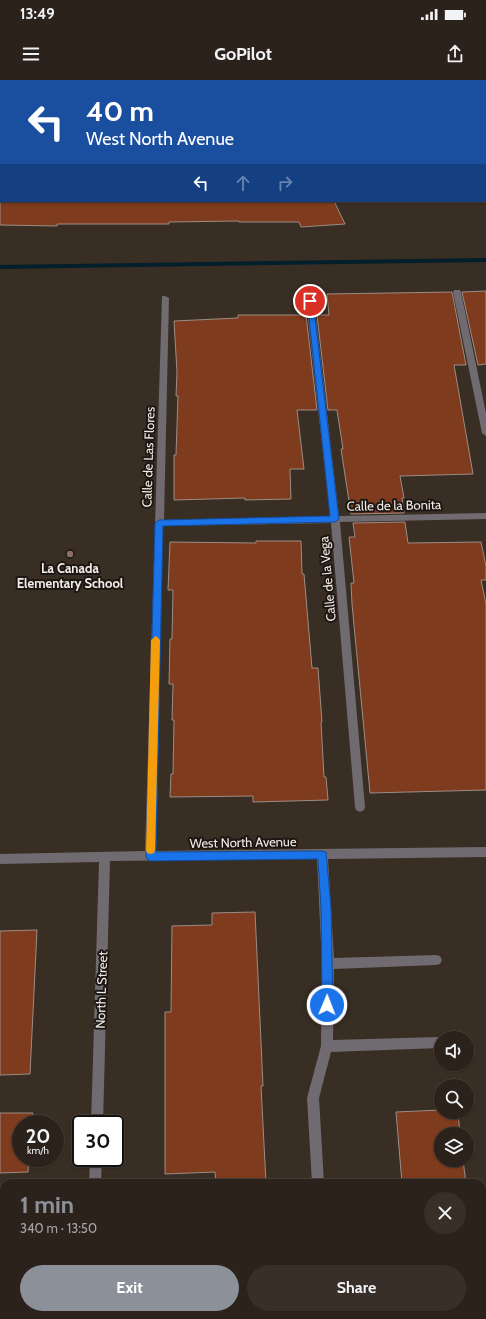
<!DOCTYPE html>
<meta charset="utf-8">
<style>
:root{--surface:#2b221b;--page:#372f28;--text:#f1f3f6;--muted:#a6a4a3;--line:#473f3a;--accent:#8c9099}
body{margin:0;font-family:Cabin,sans-serif;background:var(--page);color:var(--text);height:100vh;display:flex;flex-direction:column;font-size:15px;white-space:nowrap}
*{box-sizing:border-box;margin:0}
p{font-size:13px;color:var(--muted)}
.icon{flex:none;width:22px;height:22px;fill:none;stroke:currentColor;stroke-width:2;stroke-linecap:round;stroke-linejoin:round}
.map{position:relative;flex:1;overflow:hidden}
.details{position:absolute;left:0px;top:1099px;width:486px;height:140px;display:flex;flex-direction:column;background:var(--surface);border-radius:12px 12px 0 0;box-shadow:0 1px 3px #0004,0 0 0 1px var(--line)}
.details>*{flex:none}
.top-card{position:absolute;left:0px;top:0px;width:486px;height:122px;box-shadow:0 1px 3px #0004,0 0 0 1px var(--line);background:#1a4fa0;color:#fff;overflow:hidden}
.controls{position:absolute;left:434px;top:951px;display:grid;gap:8px}
.controls a{display:grid;place-items:center;width:40px;height:40px;border-radius:50%;background:var(--surface);box-shadow:0 1px 3px #0004,0 0 0 1px var(--line);font-size:20px}
.speed{position:absolute;left:12px;top:1035px;display:flex;gap:8px;font-size:20px;font-weight:700;text-align:center}
.speed>*{display:grid;place-content:center;width:52px;height:52px;border-radius:50%;background:var(--surface);box-shadow:0 1px 3px #0004,0 0 0 1px var(--line);line-height:1}
.speed small{font-size:10px;font-weight:400}
.speed .limit{border:2px solid #111;border-radius:6px;background:#fff;color:#111}
.pin{position:absolute;display:grid;place-items:center;width:34px;height:34px;color:#fff;margin:-17px;border:2px solid #fff;border-radius:50%;box-shadow:0 1px 4px #0007}
.me{position:absolute;width:44px;margin:-22px;rotate:1deg;stroke-linejoin:round;filter:drop-shadow(0 0 3px #0008)}
.turn{display:flex;align-items:center;gap:14px;height:84px;padding:0 20px;font-size:18px}
.turn .icon{width:52px;height:52px;stroke-width:2.5}
.turn b{display:block;font-size:28px;line-height:34px}
.lanes{display:flex;align-items:center;height:38px;padding:0 20px;background:#0003;justify-content:center;gap:20px;direction:ltr}
.lanes .off{opacity:.35}
.round{display:grid;place-items:center;flex:none;width:42px;height:42px;border-radius:21px;background:var(--page)}
.overview{display:flex;align-items:center;justify-content:space-between;height:68px;padding:0 20px}
h1{font-size:24px;font-weight:700;line-height:30px;color:var(--accent)}
.cta{display:flex;gap:8px;margin-top:auto;padding:8px 20px}
.cta a{flex:1;height:46px;border-radius:24px;background:var(--accent);color:#fff;font-size:16px;font-weight:700;line-height:46px;text-align:center}
.cta a+a{background:var(--page);color:var(--text)}
.status{display:flex;justify-content:space-between;align-items:center;height:28px;padding:0 20px;background:var(--surface);direction:ltr}
.status svg{height:11px;fill:currentColor}
header{display:flex;justify-content:space-between;align-items:center;height:52px;padding:0 20px;background:var(--surface);font-size:18px;font-weight:700}
.map>svg:first-child{display:block}
.green{fill:#424203}
.lines{fill:none;stroke-linecap:round;stroke-linejoin:round}
.stream{fill:#041f2c;fill-rule:evenodd}
.building{fill:#7e3b1e;stroke:#9d8c85}
.minor{fill:#706b70;fill-rule:evenodd}
.route{fill:#1a73e8;stroke:#114b97}
.slow{fill:#f59e0b}
.education-dot{fill:#8d6e63;stroke:#1c1713;stroke-width:1.5}
.labels{text-anchor:middle;dominant-baseline:central;stroke-width:4;stroke-linejoin:round;paint-order:stroke}
.street-label{font-size:13px;fill:#f3ebe5;stroke:#1c1713}
.poi-label{font-size:13px;font-weight:bold;fill:#f3ebe5;stroke:#1c1713}
</style>
<div class="status"><b>13:49</b><svg viewBox="0 0 49 12"><path d="M0 12V9h3v3zM5 12V6h3v6zM10 12V3h3v9zM15 12V0h3v12zM26 1h20v11H26zM47 4h2v5h-2z"/></svg></div>
<header><svg class="icon" aria-label="menu" viewBox="0 0 24 24"><path d="M4 6h16M4 12h16M4 18h16"/></svg>GoPilot<svg class="icon" aria-label="share" viewBox="0 0 24 24"><path d="M12 15V3M7 8l5-5 5 5M5 13v7h14v-7"/></svg></header>
<div class="map">
<svg width="486" height="1239" viewBox="0 0 486 1239">
<rect width="100%" height="100%" fill="#392e24"/>
<!-- green -->
<path class="green" d="M 101,0 L 363,0 L 363,1 L 101,1 Z"/>
<g class="lines">
<!-- stream -->
<path class="stream" d="M 486,178 L 486,182 L 0,189 L 0,185 Z"/>
</g>
<!-- building -->
<path class="building" d="M 0,121 L 334,121 L 345,144 L 301,147 L 299,142 L 239,142 L 239,141 L 169,142 L 169,144 L 57,144 L 57,146 L 0,145 Z
M 486,211 L 486,284 L 478,285 L 462,212 Z
M 452,212 L 466,285 L 454,285 L 473,394 L 400,396 L 404,418 L 402,418 L 404,433 L 351,434 L 341,369 L 343,369 L 337,330 L 328,330 L 317,235 L 329,235 L 327,214 Z
M 238,235 L 306,235 L 317,330 L 297,330 L 304,389 L 290,389 L 291,419 L 245,420 L 245,418 L 174,420 L 174,375 L 176,375 L 178,316 L 176,316 L 177,292 L 174,241 L 238,238 Z
M 405,442 L 408,463 L 481,462 L 486,486 L 486,500 L 481,500 L 486,524 L 486,710 L 370,713 L 352,524 L 351,503 L 354,503 L 349,457 L 355,457 L 353,443 Z
M 256,461 L 301,461 L 302,494 L 304,494 L 312,588 L 318,588 L 322,642 L 321,642 L 324,697 L 326,697 L 328,720 L 253,722 L 253,716 L 170,717 L 171,694 L 173,694 L 174,640 L 172,640 L 173,604 L 169,604 L 170,559 L 172,559 L 173,510 L 168,510 L 170,462 L 256,463 Z
M 255,832 L 263,1006 L 261,1006 L 266,1103 L 216,1103 L 215,1092 L 165,1094 L 165,932 L 171,932 L 172,846 L 212,845 L 212,833 Z
M 37,850 L 30,994 L 0,995 L 0,851 Z
M 441,1030 L 441,1032 L 458,1032 L 460,1054 L 441,1054 L 441,1080 L 463,1080 L 466,1103 L 402,1103 L 396,1032 Z
M 0,1033 L 33,1033 L 32,1044 L 21,1044 L 21,1078 L 29,1078 L 28,1092 L 0,1093 Z"/>
<g class="lines">
<!-- minor -->
<path class="minor" d="M 13,0 L 19,0 L 19,1 L 13,1 Z
M 0,88 L 1,88 L 1,92 L 0,92 Z
M 454,210 L 460,210 L 461,212 L 486,333 L 486,356 L 482,353 L 453,212 Z
M 162,216 L 165,216 L 169,218 L 164,440 L 330,436 L 306,221 L 310,219 L 314,221 L 339,436 L 486,433 L 486,439 L 340,442 L 365,727 L 364,730 L 360,732 L 356,730 L 355,727 L 331,443 L 163,446 L 156,771 L 486,767 L 486,777 L 328,779 L 334,878 L 436,875 L 440,876 L 442,880 L 440,884 L 436,885 L 334,889 L 333,960 L 439,957 L 441,958 L 441,968 L 331,972 L 319,1018 L 324,1103 L 312,1103 L 307,1018 L 321,966 L 322,884 L 317,779 L 110,781 L 103,1044 L 91,1044 L 99,782 L 0,784 L 0,774 L 145,771 Z
M 90,1078 L 102,1078 L 101,1103 L 89,1103 Z
M 84,1235 L 98,1235 L 98,1239 L 84,1239 Z
M 318,1235 L 332,1235 L 332,1239 L 318,1239 Z"/>
</g>
<!-- route -->
<path class="route" d="M 307,219 L 310,219 L 313,221 L 339,439 L 335,442 L 163,446 L 156,772 L 322,771 L 326,772 L 331,828 L 333,925 L 331,928 L 327,930 L 324,928 L 322,925 L 321,828 L 318,779 L 150,781 L 147,779 L 146,776 L 155,443 L 159,440 L 330,436 Z"/>
<!-- slow -->
<path class="slow" d="M 156,556 L 160,560 L 155,770 L 154,773 L 150,774 L 147,773 L 146,770 L 151,560 Z"/>
<!-- markers -->
<circle class="education-dot" cx="70" cy="474" r="4"/>
<g class="labels">
<!-- street labels -->
<g class="street-label">
<text transform="translate(148 377) rotate(-88)">Calle de Las Flores</text>
<text transform="translate(394 425) rotate(-1)">Calle de la Bonita</text>
<text transform="translate(327 499) rotate(-95)">Calle de la Vega</text>
<text transform="translate(243 762) rotate(-1)">West North Avenue</text>
<text transform="translate(101 910) rotate(-88)">North L Street</text>
</g>
<!-- poi labels -->
<g class="poi-label">
<text x="70" y="488">La Canada<tspan x="70" dy="15">Elementary School</tspan></text>
</g>
</g>
</svg>
<div class="controls">
<a><svg class="icon" aria-label="sound" viewBox="0 0 24 24"><path d="M4 9h4l5-4v14l-5-4H4zM17 9q2 3 0 6"/></svg></a>
<a><svg class="icon" aria-label="search" viewBox="0 0 24 24"><circle cx="10" cy="10" r="6"/><path d="M15 15l6 6"/></svg></a>
<a><svg class="icon" aria-label="layers" viewBox="0 0 24 24"><path d="M12 4l9 5-9 5-9-5zM3 14l9 5 9-5"/></svg></a>
</div>
<div class="speed"><div>20<small>km/h</small></div><div class="limit">30</div></div>
<div class="pin" style="left:310px;top:221px;background:#d93025"><svg class="icon" aria-label="arrive" viewBox="0 0 24 24"><path d="M6 21V4h12l-3 4 3 4H6"/></svg></div>
<svg class="me" style="left:327px;top:925px" viewBox="-20 -20 40 40"><circle r="17" fill="#1a73e8" stroke="#fff" stroke-width="3"/><path d="M0-11L8 9 0 5-8 9z" fill="#fff"/></svg>
<div class="top-card">
<div class="turn"><svg class="icon" aria-label="left" viewBox="0 0 24 24"><path d="M17 20v-9H6M10 6l-5 5 5 5"/></svg><div><b>40 m</b>West North Avenue</div></div>
<div class="lanes"><svg class="icon" aria-label="left" viewBox="0 0 24 24"><path d="M17 20v-9H6M10 6l-5 5 5 5"/></svg><svg class="icon off" aria-label="ahead" viewBox="0 0 24 24"><path d="M12 20V5M6 11l6-6 6 6"/></svg><svg class="icon off" aria-label="right" viewBox="0 0 24 24"><path d="M7 20v-9h11M14 6l5 5-5 5"/></svg></div>
</div>
<section class="details">
<div class="overview"><div><h1>1 min</h1><p>340 m · 13:50</p></div><a class="round"><svg class="icon" aria-label="close" viewBox="0 0 24 24"><path d="M6 6l12 12M18 6L6 18"/></svg></a></div>
<div class="cta"><a>Exit</a><a>Share</a></div>
</section>
</div>
